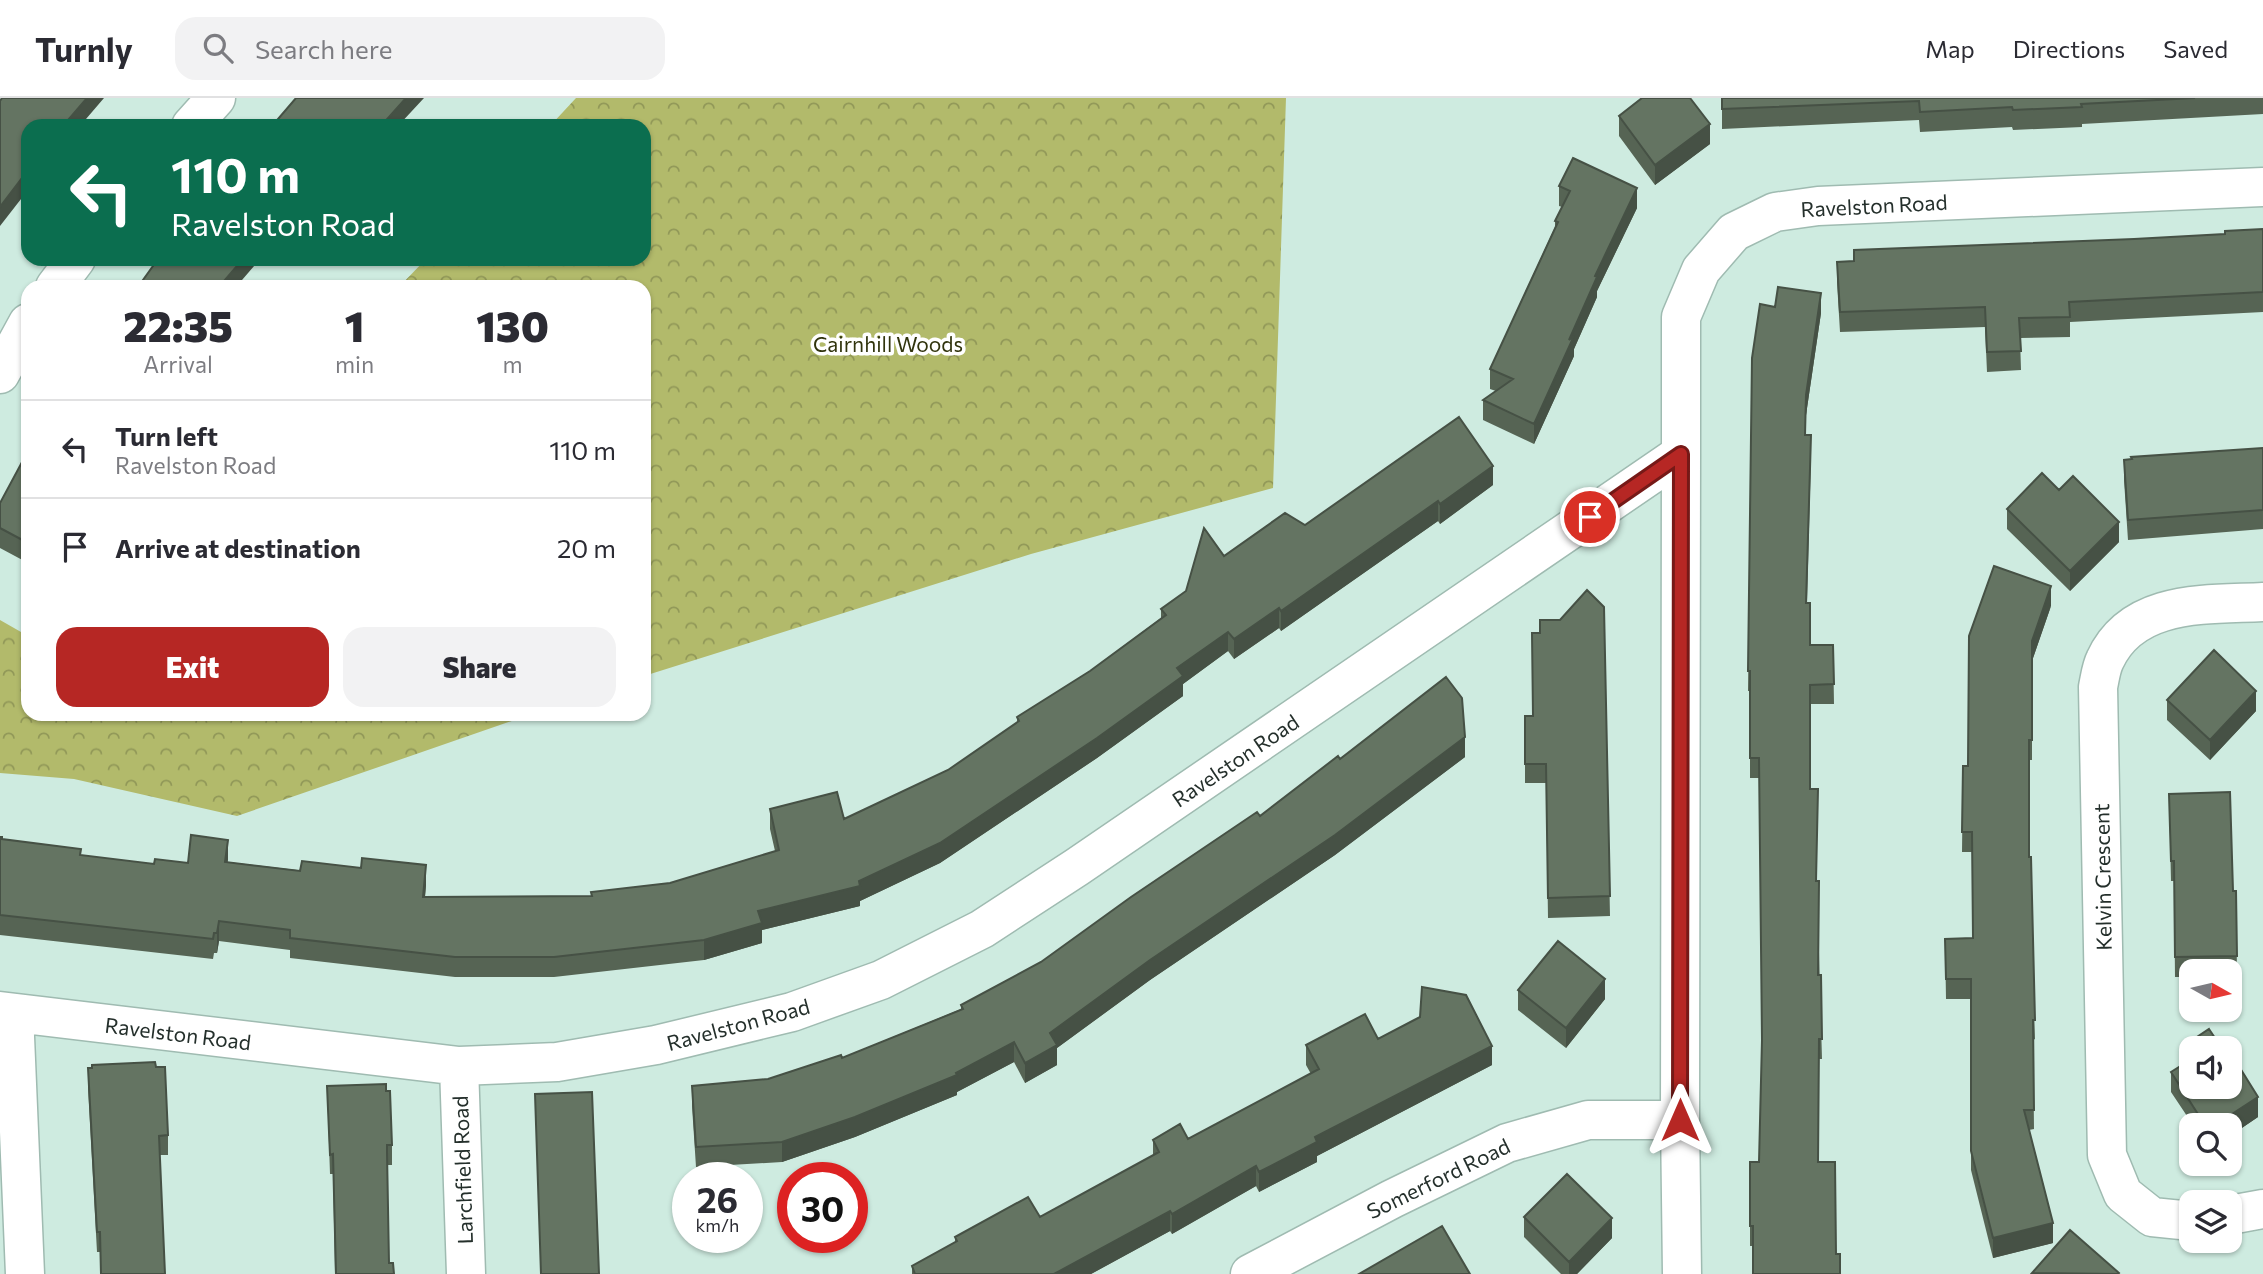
<!DOCTYPE html>
<style>
:root{--surface:#fff;--page:#f2f2f3;--text:#2b2b33;--muted:#7c7c81;--line:#e1e1e2;--accent:#b62724}
body{margin:0;font-family:Commissioner,sans-serif;background:var(--page);color:var(--text);height:100vh;display:flex;flex-direction:column;font-size:26px;white-space:nowrap}
*{box-sizing:border-box;margin:0}
p{font-size:23px;color:var(--muted)}
.icon{flex:none;width:38px;height:38px;fill:none;stroke:currentColor;stroke-width:2;stroke-linecap:round;stroke-linejoin:round}
.map{position:relative;flex:1;overflow:hidden}
.details{position:absolute;left:21px;top:182px;width:630px;height:441px;display:flex;flex-direction:column;background:var(--surface);border-radius:21px;box-shadow:0 2px 5px #0004}
.details>*{flex:none}
.guide{position:absolute;left:21px;top:21px;width:630px;height:147px;border-radius:21px;box-shadow:0 2px 5px #0004;background:#0b6e4f;color:#fff;overflow:hidden}
.needle{width:46px;rotate:98deg}
.buttons{position:absolute;left:2179px;top:861px;display:grid;gap:14px}
.buttons a{display:grid;place-items:center;width:63px;height:63px;border-radius:14px;background:var(--surface);box-shadow:0 2px 5px #0004;font-size:35px}
.speed{position:absolute;left:672px;top:1064px;display:flex;gap:14px;font-size:35px;font-weight:700;text-align:center}
.speed>*{display:grid;place-content:center;width:91px;height:91px;border-radius:50%;background:var(--surface);box-shadow:0 2px 5px #0004;line-height:1}
.speed small{font-size:18px;font-weight:400}
.speed .limit{border:10px solid #d22;background:#fff;color:#111}
.pin{position:absolute;display:grid;place-items:center;width:60px;height:60px;color:#fff;margin:-30px;border:4px solid #fff;border-radius:50%;box-shadow:0 2px 7px #0007}
.me{position:absolute;width:77px;margin:-38px;rotate:0deg;stroke-linejoin:round;filter:drop-shadow(0 0 5px #0008)}
.turn{display:flex;align-items:center;gap:24px;height:147px;padding:0 35px;font-size:32px}
.turn .icon{width:91px;height:91px;stroke-width:2.5}
.turn b{display:block;font-size:49px;line-height:60px}
.eta{display:flex;justify-content:space-evenly;align-items:center;height:119px;text-align:center}
.eta b{font-size:42px;font-weight:800;line-height:49px}
.action{display:flex;gap:14px;margin-top:auto;padding:14px 35px}
.action a{flex:1;height:80px;border-radius:21px;background:var(--accent);color:#fff;font-size:28px;font-weight:800;line-height:80px;text-align:center}
.action a+a{background:var(--page);color:var(--text)}
ul{padding:0;list-style:none}
li{display:flex;align-items:center;gap:21px;height:98px;padding:0 35px;border-top:2px solid var(--line)}
li div{flex:1}
li b{display:block;font-size:26px}
li em{font-style:normal}
header{display:flex;align-items:center;gap:42px;box-sizing:border-box;height:98px;padding:0 35px;background:var(--surface);border-bottom:2px solid var(--line)}
header strong{font-size:33px}
nav{display:flex;gap:38px;margin-inline-start:auto;font-size:24px}
.search{width:490px;height:63px;background:var(--page);display:flex;align-items:center;gap:18px;box-sizing:border-box;padding:0 24px;border-radius:21px;color:var(--muted);font-size:26px}
.map>svg:first-child{display:block}
.forest{fill:url(#forest-crowns)}
.lines{fill:none;stroke-linecap:round;stroke-linejoin:round}
.minor-casing{stroke:#9fbbb1;stroke-width:41}
.minor{stroke:#fff;stroke-width:38}
.wall{fill:#566454}
.shaded-wall{fill:#465145}
.building{fill:#647462;stroke:#465145;stroke-width:2}
.route-casing{stroke:#761917;stroke-width:18}
.route{stroke:#b62724;stroke-width:12}
.labels{text-anchor:middle;dominant-baseline:central;stroke-width:7;stroke-linejoin:round;paint-order:stroke}
.street-label{font-size:21px;fill:#242f2b;stroke:#fff}
.park-label{font-size:21px;fill:#31340d;stroke:#fff}
</style>
<header>
<strong>Turnly</strong>
<div class="search"><svg class="icon" aria-label="search" viewBox="0 0 24 24"><circle cx="10" cy="10" r="6"/><path d="M15 15l6 6"/></svg>Search here</div>
<nav><a>Map</a><a>Directions</a><a>Saved</a></nav>
</header>
<div class="map">
<svg width="2263" height="1176" viewBox="0 0 2263 1176">
<defs>
<pattern id="forest-crowns" width="20" height="18" patternUnits="userSpaceOnUse" patternTransform="scale(1.75)"><rect width="20" height="18" fill="#b2ba6b"/><path d="M2 6a3 3 0 1 1 6 0M12 15a3 3 0 1 1 6 0" fill="none" stroke="#919858"/></pattern>
</defs>
<rect width="100%" height="100%" fill="#ceebe0"/>
<!-- forest -->
<path class="forest" d="M 576,0 L 1286,0 L 1273,390 L 1031,456 L 644,578 L 644,189 L 399,189 L 426,161 L 644,161 L 644,28 L 550,28 Z
M 0,522 L 28,538 L 28,616 L 532,616 L 237,718 L 74,681 L 0,675 Z"/>
<g class="lines">
<defs>
<path id="minor" d="M 191,28 L 216,0
M 55,189 L 76,161
M 0,276 L 28,225
M 1681,356 L 1680,1022 L 1682,1176
M 0,913 L 459,968 L 557,964 L 656,947 L 792,914 L 881,882 L 982,831 L 1077,769 L 1681,356 L 1681,219 L 1701,172 L 1734,134 L 1775,114 L 1818,108 L 2263,89
M 14,915 L 25,1176
M 459,968 L 466,1176
M 2230,1117 L 2263,1111
M 2191,1123 L 2152,1119 L 2123,1096 L 2107,1057 L 2098,589 C 2100,580 2101,570 2105,562 C 2133,501 2206,507 2263,504
M 1250,1176 L 1392,1101 L 1507,1045 L 1588,1022 L 1680,1022"/>
</defs>
<!-- minor casing -->
<use href="#minor" class="minor-casing"/>
<!-- minor -->
<use href="#minor" class="minor"/>
</g>
<!-- wall -->
<path class="wall" d="M 1722,0 L 2263,0 L 2263,16 L 2082,26 L 2082,29 L 2013,32 L 2012,29 L 1920,34 L 1919,22 L 1722,31 Z
M 1619,18 L 1710,46 L 1655,87 L 1619,38 Z
M 1559,88 L 1637,110 L 1597,193 L 1597,199 L 1574,251 L 1574,258 L 1534,346 L 1483,322 L 1483,302 L 1496,293 L 1490,291 L 1490,271 L 1555,129 L 1555,123 L 1562,109 L 1559,108 Z
M 2263,131 L 2263,214 L 2070,224 L 2070,239 L 2020,240 L 2021,272 L 1987,274 L 1985,229 L 1840,234 L 1837,184 L 1837,164 L 1854,163 L 1854,152 L 2134,141 L 2225,136 Z
M 1775,209 L 1821,215 L 1806,317 L 1805,337 L 1811,357 L 1807,505 L 1810,547 L 1833,547 L 1834,606 L 1810,606 L 1810,691 L 1817,783 L 1822,961 L 1819,961 L 1753,1148 L 1750,1148 L 1750,1064 L 1759,1064 L 1762,949 L 1759,680 L 1750,680 L 1750,593 L 1748,593 L 1752,260 Z
M 2263,350 L 2263,431 L 2128,442 L 2124,382 L 2124,362 Z
M 28,353 L 28,465 L 0,450 L 0,405 Z
M 1493,387 L 1440,426 L 1438,423 L 1281,533 L 1279,530 L 1234,561 L 1228,553 L 1183,586 L 1183,598 L 1097,660 L 940,765 L 860,803 L 860,808 L 762,832 L 762,845 L 704,862 L 554,879 L 455,879 L 290,860 L 290,852 L 219,843 L 217,855 L 214,855 L 213,861 L 0,837 L 0,739 L 2,741 L 81,757 L 154,766 L 228,764 L 426,787 L 425,799 L 591,798 L 670,785 L 775,753 L 770,731 L 770,711 L 844,721 L 948,672 L 1017,625 L 1017,619 L 1090,573 L 1161,520 L 1161,511 L 1186,493 L 1224,458 L 1305,427 Z
M 2059,392 L 2119,444 L 2070,493 L 2007,431 L 2007,411 Z
M 2051,508 L 2032,563 L 2032,662 L 2029,662 L 2029,759 L 2035,941 L 2033,942 L 2034,1031 L 2029,1032 L 2053,1145 L 1993,1160 L 1971,1072 L 1971,901 L 1946,901 L 1945,841 L 1973,840 L 1972,754 L 1962,754 L 1963,668 L 1968,668 Z
M 1604,509 L 1610,818 L 1548,820 L 1546,685 L 1525,685 L 1525,618 L 1533,618 L 1560,522 Z
M 2167,602 L 2256,613 L 2210,662 L 2167,622 Z
M 1465,659 L 1335,757 L 1150,882 L 1057,950 L 1057,967 L 1025,985 L 1014,964 L 957,994 L 957,997 L 855,1039 L 782,1064 L 696,1069 L 692,1008 L 692,988 L 768,981 L 842,960 L 961,911 L 961,907 L 1041,864 L 1260,718 L 1340,661 Z
M 2169,696 L 2233,793 L 2236,793 L 2237,878 L 2230,878 L 2230,873 L 2191,873 L 2191,879 L 2175,879 L 2174,783 L 2171,783 Z
M 1518,892 L 1605,901 L 1566,950 L 1518,912 Z
M 1378,941 L 1492,967 L 1317,1058 L 1317,1064 L 1259,1094 L 1256,1088 L 1172,1136 L 1170,1133 L 1091,1176 L 912,1176 L 912,1168 L 955,1145 L 955,1139 L 1040,1119 L 1153,1058 L 1153,1042 L 1188,1041 L 1311,976 L 1306,967 L 1306,947 Z
M 2182,949 L 2258,1019 L 2230,1038 L 2230,1027 L 2193,1027 L 2171,994 L 2171,974 L 2182,967 Z
M 88,970 L 92,970 L 168,1037 L 168,1057 L 160,1057 L 100,1154 L 97,1154 L 88,990 Z
M 327,988 L 392,1047 L 392,1067 L 387,1067 L 335,1176 L 333,1076 L 330,1076 Z
M 535,996 L 599,1176 L 541,1176 Z
M 1524,1119 L 1612,1140 L 1577,1176 L 1561,1176 L 1524,1139 Z"/>
<!-- shaded-wall -->
<path class="shaded-wall" d="M 87,0 L 104,0 L 80,28 L 63,28 Z
M 406,0 L 424,0 L 398,28 L 381,28 Z
M 1710,26 L 1710,46 L 1655,87 L 1655,67 Z
M 28,72 L 28,92 L 0,128 L 0,109 Z
M 1637,90 L 1637,110 L 1597,193 L 1597,199 L 1574,251 L 1574,258 L 1534,346 L 1534,326 L 1595,178 Z
M 243,161 L 260,161 L 236,189 L 219,189 Z
M 1821,195 L 1821,215 L 1806,317 L 1806,297 Z
M 1493,368 L 1493,387 L 1440,426 L 1440,406 Z
M 1438,403 L 1438,423 L 1281,533 L 1281,513 Z
M 2119,424 L 2119,444 L 2070,493 L 2070,473 Z
M 2051,488 L 2051,508 L 2032,563 L 2032,662 L 2032,543 Z
M 1279,510 L 1279,530 L 1234,561 L 1234,541 Z
M 1228,534 L 1228,553 L 1183,586 L 1183,598 L 1097,660 L 940,765 L 860,803 L 860,808 L 762,832 L 762,845 L 704,862 L 704,842 L 758,813 L 859,783 L 1177,570 Z
M 2256,593 L 2256,613 L 2210,662 L 2210,642 Z
M 1465,639 L 1465,659 L 1335,757 L 1150,882 L 1057,950 L 1057,967 L 1025,985 L 1025,965 L 1050,935 L 1150,862 Z
M 228,742 L 228,762 L 225,784 L 225,764 Z
M 426,767 L 426,787 L 423,819 L 423,799 Z
M 219,823 L 219,843 L 217,855 L 217,835 Z
M 1605,881 L 1605,901 L 1566,950 L 1566,930 Z
M 1014,944 L 1014,964 L 957,994 L 957,997 L 855,1039 L 782,1064 L 782,1044 L 956,975 Z
M 1492,948 L 1492,967 L 1317,1058 L 1317,1064 L 1259,1094 L 1259,1074 L 1315,1039 Z
M 2258,999 L 2258,1019 L 2230,1038 L 2230,1027 L 2215,1027 Z
M 1256,1068 L 1256,1088 L 1172,1136 L 1172,1116 Z
M 1170,1113 L 1170,1133 L 1091,1176 L 1054,1176 Z
M 1612,1120 L 1612,1140 L 1577,1176 L 1569,1176 L 1569,1164 Z
M 2053,1125 L 2053,1145 L 1993,1160 L 1993,1140 Z"/>
<!-- building -->
<path class="building" d="M 2,0 L 87,0 L 63,28 L 28,28 L 28,72 L 0,109 L 0,3 Z
M 296,0 L 406,0 L 381,28 L 272,28 Z
M 1642,0 L 1690,0 L 1710,26 L 1655,67 L 1619,18 Z
M 1722,0 L 1965,0 L 1965,1 L 1965,0 L 2195,0 L 2081,6 L 2082,9 L 2013,12 L 2012,9 L 1920,14 L 1919,3 L 1722,11 Z
M 1573,60 L 1637,90 L 1595,178 L 1597,179 L 1569,242 L 1574,238 L 1534,326 L 1483,302 L 1513,281 L 1490,271 L 1558,124 L 1555,123 L 1570,93 L 1559,88 Z
M 2263,131 L 2263,194 L 2069,204 L 2070,219 L 2019,220 L 2021,253 L 1987,254 L 1985,209 L 1840,214 L 1837,164 L 1854,163 L 1854,152 L 2134,141 L 2225,136 L 2225,133 Z
M 158,161 L 243,161 L 219,189 L 138,189 Z
M 1778,189 L 1821,195 L 1806,297 L 1805,337 L 1811,337 L 1806,505 L 1810,505 L 1810,547 L 1833,547 L 1834,586 L 1810,587 L 1810,691 L 1818,691 L 1816,783 L 1819,783 L 1818,877 L 1821,877 L 1822,941 L 1819,941 L 1818,1064 L 1835,1064 L 1836,1156 L 1840,1156 L 1840,1176 L 1753,1176 L 1753,1128 L 1750,1128 L 1750,1064 L 1759,1064 L 1762,942 L 1759,660 L 1750,660 L 1750,573 L 1748,573 L 1752,260 L 1760,206 L 1775,209 Z
M 1459,319 L 1493,368 L 1440,406 L 1438,403 L 1281,513 L 1279,510 L 1234,541 L 1228,534 L 1177,570 L 1183,578 L 1097,640 L 940,745 L 859,783 L 860,788 L 758,813 L 762,825 L 704,842 L 554,859 L 455,859 L 290,840 L 290,832 L 219,823 L 217,835 L 214,835 L 213,841 L 0,817 L 0,739 L 2,739 L 2,741 L 81,751 L 80,757 L 154,766 L 155,761 L 188,765 L 191,737 L 228,742 L 225,764 L 300,773 L 302,763 L 361,770 L 362,760 L 426,767 L 423,799 L 592,798 L 591,794 L 670,785 L 779,752 L 770,711 L 837,694 L 844,721 L 948,672 L 1019,623 L 1017,619 L 1090,573 L 1166,517 L 1161,511 L 1186,493 L 1204,430 L 1224,458 L 1285,415 L 1305,427 Z
M 2263,350 L 2263,412 L 2128,422 L 2124,362 L 2132,361 L 2131,359 Z
M 28,353 L 28,445 L 0,430 L 0,405 Z
M 2042,375 L 2059,392 L 2073,378 L 2119,424 L 2070,473 L 2007,411 Z
M 1994,468 L 2051,488 L 2032,543 L 2032,642 L 2029,642 L 2029,759 L 2031,759 L 2035,922 L 2033,922 L 2034,1012 L 2024,1012 L 2053,1125 L 1993,1140 L 1971,1053 L 1971,881 L 1946,881 L 1945,841 L 1973,840 L 1972,734 L 1962,734 L 1963,668 L 1968,668 L 1969,538 Z
M 1587,492 L 1604,509 L 1610,798 L 1548,800 L 1546,666 L 1525,666 L 1525,618 L 1533,618 L 1532,535 L 1540,535 L 1540,522 L 1560,522 Z
M 2214,552 L 2256,593 L 2210,642 L 2167,602 Z
M 1446,579 L 1462,600 L 1465,639 L 1335,737 L 1150,862 L 1050,935 L 1057,947 L 1025,965 L 1014,944 L 956,975 L 957,977 L 855,1019 L 782,1044 L 696,1049 L 692,988 L 768,981 L 841,957 L 842,960 L 963,911 L 961,907 L 1041,864 L 1131,799 L 1257,714 L 1260,718 L 1338,658 L 1340,661 Z
M 2230,694 L 2233,793 L 2236,793 L 2237,858 L 2175,859 L 2174,763 L 2171,763 L 2169,696 Z
M 1558,843 L 1605,881 L 1566,930 L 1518,892 Z
M 1422,889 L 1466,897 L 1492,948 L 1315,1039 L 1317,1044 L 1259,1074 L 1256,1068 L 1172,1116 L 1170,1113 L 1054,1176 L 915,1176 L 912,1168 L 957,1143 L 955,1139 L 1028,1099 L 1040,1119 L 1159,1054 L 1153,1042 L 1180,1026 L 1188,1041 L 1319,971 L 1306,947 L 1365,916 L 1378,941 L 1420,919 Z
M 2209,931 L 2219,946 L 2223,944 L 2227,950 L 2191,950 L 2191,989 L 2230,989 L 2230,954 L 2258,999 L 2215,1027 L 2205,1027 L 2171,974 L 2190,962 L 2182,949 Z
M 155,964 L 156,969 L 165,969 L 168,1037 L 159,1038 L 165,1176 L 101,1176 L 100,1134 L 97,1134 L 88,970 L 92,970 L 92,967 Z
M 386,986 L 386,993 L 390,993 L 392,1047 L 387,1047 L 387,1054 L 389,1165 L 393,1165 L 394,1176 L 336,1176 L 333,1056 L 330,1057 L 327,988 Z
M 592,994 L 599,1176 L 541,1176 L 535,996 Z
M 1567,1076 L 1612,1120 L 1569,1164 L 1524,1119 Z
M 1442,1128 L 1470,1176 L 1359,1176 Z
M 2070,1132 L 2119,1175 L 2118,1176 L 2032,1175 Z"/>
<g class="lines">
<defs>
<path id="route" d="M 1590,419 L 1681,356 L 1680,1022"/>
</defs>
<!-- route casing -->
<use href="#route" class="route-casing"/>
<!-- route -->
<use href="#route" class="route"/>
</g>
<g class="labels">
<!-- street labels -->
<g class="street-label">
<text transform="translate(1874 107) rotate(-3)">Ravelston Road</text>
<text transform="translate(1235 662) rotate(-34)">Ravelston Road</text>
<text transform="translate(2102 779) rotate(-91)">Kelvin Crescent</text>
<text transform="translate(738 926) rotate(-15)">Ravelston Road</text>
<text transform="translate(178 935) rotate(7)">Ravelston Road</text>
<text transform="translate(462 1072) rotate(-92)">Larchfield Road</text>
<text transform="translate(1438 1080) rotate(-26)">Somerford Road</text>
</g>
<!-- park labels -->
<g class="park-label">
<text x="888" y="245">Cairnhill Woods</text>
</g>
</g>
</svg>
<div class="buttons">
<a><svg class="needle" viewBox="-14 -14 28 28"><path d="M0-13l5 13h-10z" fill="#e53935"/><path d="M0 13l5-13h-10z" fill="#7c7c81"/></svg></a>
<a><svg class="icon" aria-label="sound" viewBox="0 0 24 24"><path d="M4 9h4l5-4v14l-5-4H4zM17 9q2 3 0 6"/></svg></a>
<a><svg class="icon" aria-label="search" viewBox="0 0 24 24"><circle cx="10" cy="10" r="6"/><path d="M15 15l6 6"/></svg></a>
<a><svg class="icon" aria-label="layers" viewBox="0 0 24 24"><path d="M12 4l9 5-9 5-9-5zM3 14l9 5 9-5"/></svg></a>
</div>
<div class="speed"><div>26<small>km/h</small></div><div class="limit">30</div></div>
<div class="pin" style="left:1590px;top:419px;background:#d93025"><svg class="icon" aria-label="arrive" viewBox="0 0 24 24"><path d="M6 21V4h12l-3 4 3 4H6"/></svg></div>
<svg class="me" style="left:1680px;top:1022px" viewBox="-20 -20 40 40"><path d="M0-17L14 15 0 8-14 15z" fill="#b62724" stroke="#fff" stroke-width="4"/></svg>
<div class="guide">
<div class="turn"><svg class="icon" aria-label="left" viewBox="0 0 24 24"><path d="M17 20v-9H6M10 6l-5 5 5 5"/></svg><div><b>110 m</b>Ravelston Road</div></div>
</div>
<section class="details">
<div class="eta">
<div><b>22:35</b><p>Arrival</p></div>
<div><b>1</b><p>min</p></div>
<div><b>130</b><p>m</p></div>
</div>
<ul>
<li><svg class="icon" aria-label="left" viewBox="0 0 24 24"><path d="M17 20v-9H6M10 6l-5 5 5 5"/></svg><div><b>Turn left</b><p>Ravelston Road</p></div><em>110 m</em></li>
<li><svg class="icon" aria-label="arrive" viewBox="0 0 24 24"><path d="M6 21V4h12l-3 4 3 4H6"/></svg><div><b>Arrive at destination</b></div><em>20 m</em></li>
</ul>
<div class="action"><a>Exit</a><a>Share</a></div>
</section>
</div>
